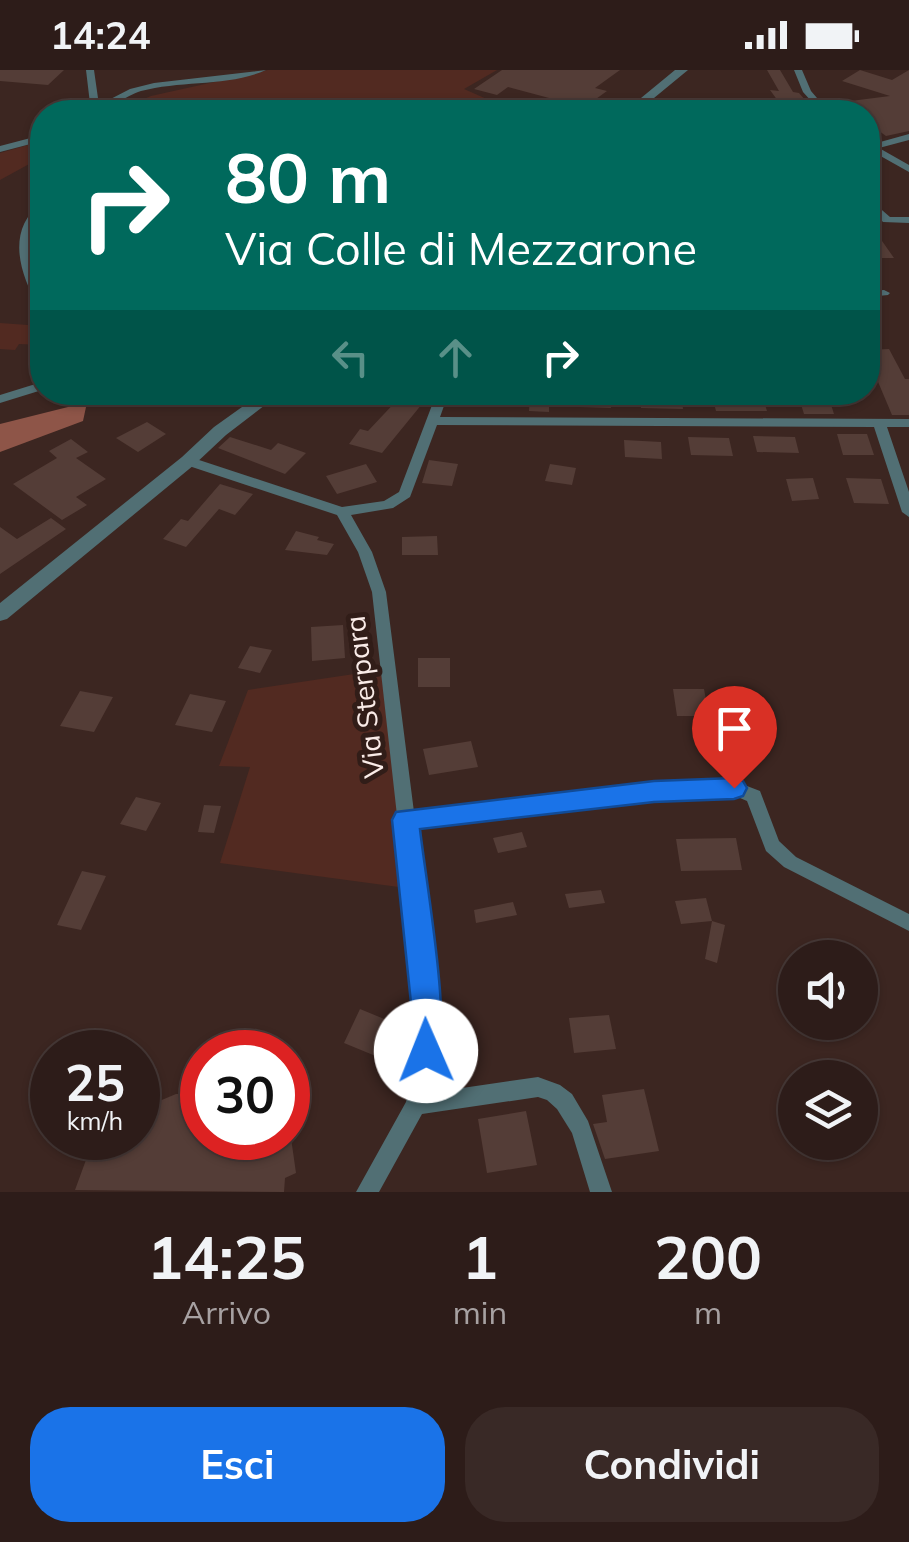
<!DOCTYPE html>
<html lang="it">
<style>
:root{--surface:#2d1c19;--page:#392926;--text:#f1f3f6;--muted:#a7a1a2;--line:#483a38;--accent:#1a73e8}
body{margin:0;font-family:Mulish,sans-serif;background:var(--page);color:var(--text);height:100vh;display:flex;flex-direction:column;font-size:38px;white-space:nowrap}
*{box-sizing:border-box;margin:0}
p{font-size:32px;color:var(--muted)}
.icon{flex:none;width:55px;height:55px;fill:none;stroke:currentColor;stroke-width:2;stroke-linecap:round;stroke-linejoin:round}
.map{position:relative;height:1122px;overflow:hidden}
.drawer{display:flex;flex-direction:column;background:var(--surface);flex:1}
.drawer>*{flex:none}
.banner{position:absolute;left:30px;top:30px;width:850px;height:305px;border-radius:40px;box-shadow:0 2px 8px #0004,0 0 0 2px var(--line);background:#00695c;color:#fff;overflow:hidden}
.fabs{position:absolute;left:778px;top:870px;display:grid;gap:20px}
.fabs a{display:grid;place-items:center;width:100px;height:100px;border-radius:50%;background:var(--surface);box-shadow:0 2px 8px #0004,0 0 0 2px var(--line);font-size:50px}
.speed{position:absolute;left:30px;top:960px;display:flex;gap:20px;font-size:50px;font-weight:700;text-align:center}
.speed>*{display:grid;place-content:center;width:130px;height:130px;border-radius:50%;background:var(--surface);box-shadow:0 2px 8px #0004,0 0 0 2px var(--line);line-height:1}
.speed small{font-size:25px;font-weight:400}
.speed .limit{border:15px solid #d22;background:#fff;color:#111}
.pin{position:absolute;display:grid;place-items:center;width:85px;height:85px;color:#fff;margin:-102px -42px;border-radius:50% 50% 50% 0;rotate:-45deg;box-shadow:0 0 10px #0007}
.pin .icon{rotate:45deg}
.me{position:absolute;width:110px;margin:-55px;rotate:359deg;stroke-linejoin:round;filter:drop-shadow(0 0 8px #0008)}
.turn{display:flex;align-items:center;gap:35px;height:210px;padding:0 30px;font-size:45px}
.turn .icon{width:130px;height:130px;stroke-width:2.5}
.turn b{display:block;font-size:70px;line-height:85px}
.lanes{display:flex;align-items:center;height:95px;padding:0 30px;background:#0003;justify-content:center;gap:50px;direction:ltr}
.lanes .off{opacity:.35}
.eta{display:flex;justify-content:space-evenly;align-items:center;height:170px;text-align:center}
.eta b{font-size:60px;font-weight:700;line-height:70px}
.cta{display:flex;gap:20px;margin-top:auto;padding:20px 30px}
.cta a{flex:1;height:115px;border-radius:40px;background:var(--accent);color:#fff;font-size:40px;font-weight:700;line-height:115px;text-align:center}
.cta a+a{background:var(--page);color:var(--text)}
.status{display:flex;justify-content:space-between;align-items:center;height:70px;padding:0 50px;background:var(--surface);direction:ltr}
.status svg{height:28px;fill:currentColor}
.map>svg:first-child{display:block}
.green{fill:#522a21}
.forest{fill:#8e5548}
.building{fill:#543d37}
.lines{fill:none;stroke-linecap:round;stroke-linejoin:round}
.minor{fill:#516f74;fill-rule:evenodd}
.tertiary{fill:#516f74;fill-rule:evenodd}
.route{fill:#1a73e8;stroke:#114b97;stroke-width:2.5}
.labels{text-anchor:middle;dominant-baseline:central;stroke-width:10;stroke-linejoin:round;paint-order:stroke}
.street-label{font-size:28px;fill:#faece8;stroke:#311d18}
</style>
<div class="status"><b>14:24</b><svg viewBox="0 0 49 12"><path d="M0 12V9h3v3zM5 12V6h3v6zM10 12V3h3v9zM15 12V0h3v12zM26 1h20v11H26zM47 4h2v5h-2z"/></svg></div>
<div class="map">
<svg width="909" height="1122" viewBox="0 0 909 1122">
<rect width="100%" height="100%" fill="#3c2621"/>
<!-- green -->
<path class="green" d="M 268,0 L 497,0 L 464,19 L 516,42 L 126,42 L 129,35 L 151,26 Z
M 42,71 L 42,87 L 0,110 L 0,83 Z
M 0,253 L 42,256 L 42,275 L 19,274 L 15,280 L 0,279 Z
M 381,600 L 406,818 L 220,793 L 250,697 L 219,696 L 248,620 Z"/>
<!-- forest -->
<path class="forest" d="M 72,336 L 86,337 L 83,351 L 0,382 L 0,354 Z"/>
<!-- building -->
<path class="building" d="M 0,0 L 64,0 L 48,15 L 0,11 Z
M 502,0 L 620,0 L 595,18 L 607,21 L 578,42 L 550,42 L 564,32 L 508,17 L 497,25 L 474,19 Z
M 767,0 L 780,0 L 793,22 L 799,23 L 814,40 L 786,42 L 770,20 L 779,21 Z
M 860,0 L 892,10 L 909,0 L 909,61 L 886,66 L 868,53 L 868,42 L 833,42 L 827,34 L 890,26 L 842,11 Z
M 868,151 L 894,188 L 868,188 Z
M 889,279 L 905,309 L 909,309 L 909,345 L 892,345 L 868,288 L 868,280 Z
M 530,322 L 610,322 L 611,338 L 549,336 L 549,342 L 529,341 Z
M 639,322 L 681,322 L 683,339 L 641,338 Z
M 711,322 L 761,322 L 767,341 L 716,341 Z
M 797,322 L 827,322 L 834,344 L 804,344 Z
M 400,327 L 422,334 L 382,383 L 349,374 L 360,359 L 368,361 Z
M 147,352 L 166,364 L 138,382 L 116,368 Z
M 837,364 L 867,364 L 874,385 L 843,385 Z
M 753,366 L 795,367 L 799,383 L 757,382 Z
M 230,367 L 271,380 L 278,373 L 306,383 L 285,404 L 218,378 Z
M 688,367 L 729,368 L 733,386 L 691,385 Z
M 71,369 L 88,382 L 76,388 L 106,409 L 76,427 L 87,435 L 62,450 L 13,414 L 57,388 L 49,381 Z
M 624,370 L 661,372 L 662,389 L 625,387 Z
M 429,390 L 458,394 L 452,416 L 422,413 Z
M 366,394 L 377,412 L 337,424 L 326,406 Z
M 550,394 L 576,398 L 572,415 L 545,411 Z
M 813,408 L 819,429 L 792,431 L 786,409 Z
M 846,408 L 881,409 L 889,434 L 854,433 Z
M 220,414 L 253,424 L 235,445 L 219,439 L 186,477 L 163,469 L 181,449 L 188,451 Z
M 51,448 L 66,459 L 0,504 L 0,457 L 17,469 Z
M 296,461 L 319,467 L 317,470 L 334,474 L 327,485 L 285,480 Z
M 437,466 L 438,485 L 402,485 L 402,467 Z
M 343,555 L 345,588 L 312,591 L 311,557 Z
M 250,576 L 272,580 L 260,603 L 238,598 Z
M 418,588 L 450,588 L 450,617 L 418,617 Z
M 673,619 L 704,619 L 709,646 L 677,646 Z
M 80,621 L 113,627 L 94,662 L 60,656 Z
M 190,624 L 226,631 L 212,662 L 175,655 Z
M 471,671 L 478,697 L 429,705 L 423,679 Z
M 136,727 L 161,733 L 146,761 L 120,754 Z
M 204,735 L 221,736 L 214,763 L 198,762 Z
M 522,762 L 527,777 L 498,783 L 493,768 Z
M 736,768 L 742,800 L 681,801 L 676,769 Z
M 82,801 L 106,806 L 81,860 L 57,855 Z
M 601,820 L 605,833 L 569,838 L 565,824 Z
M 706,828 L 712,851 L 681,854 L 675,831 Z
M 513,832 L 517,845 L 476,853 L 474,840 Z
M 712,851 L 725,855 L 717,893 L 705,889 Z
M 360,939 L 394,953 L 378,987 L 344,973 Z
M 609,945 L 616,979 L 574,983 L 569,948 Z
M 644,1019 L 659,1081 L 605,1089 L 593,1054 L 607,1052 L 602,1025 Z
M 176,1024 L 202,1024 L 202,1068 L 291,1068 L 296,1103 L 285,1108 L 284,1122 L 75,1120 L 94,1068 L 138,1068 L 138,1040 Z
M 526,1041 L 537,1095 L 487,1103 L 478,1049 Z"/>
<g class="lines">
<!-- minor -->
<path class="minor" d="M 86,0 L 94,0 L 99,35 L 130,19 L 154,13 L 266,0 C 228,17 181,10 141,21 C 125,26 105,43 91,42 Z
M 794,0 L 802,0 L 811,21 L 829,42 L 821,42 L 803,22 Z
M 909,64 L 909,70 L 879,78 L 909,95 L 909,102 L 868,79 L 868,72 L 873,74 Z
M 42,65 L 42,71 L 0,82 L 0,76 Z
M 868,128 L 890,147 L 909,147 L 909,153 L 883,152 L 868,136 Z
M 42,132 C 43,149 29,162 29,180 C 28,201 43,217 42,237 L 38,236 C 19,202 6,160 42,132 Z
M 884,220 L 890,223 L 888,225 L 868,227 L 868,221 Z
M 42,312 L 42,320 L 0,333 L 0,325 Z
M 437,322 L 449,322 L 440,347 L 909,349 L 909,357 L 887,357 L 909,422 L 909,447 L 902,442 L 874,357 L 437,355 L 410,427 L 393,438 L 351,445 L 372,482 L 386,522 L 414,742 L 654,714 L 734,711 L 760,721 L 779,771 L 796,787 L 909,844 L 909,861 L 784,797 L 766,781 L 747,731 L 733,725 L 654,728 L 415,756 L 424,826 L 436,981 L 428,1023 L 538,1007 L 560,1015 L 572,1024 L 588,1051 L 612,1122 L 590,1122 L 572,1063 L 557,1039 L 547,1030 L 538,1027 L 422,1044 L 379,1122 L 356,1122 L 406,1032 L 416,981 L 406,826 L 372,522 L 358,482 L 337,445 L 183,394 L 181,391 L 183,388 L 193,388 L 342,437 L 384,431 L 399,422 Z"/>
<!-- tertiary -->
<path class="tertiary" d="M 675,0 L 688,0 L 637,42 L 624,42 Z
M 263,322 L 282,322 L 226,365 L 194,395 L 7,549 L 0,551 L 0,533 L 182,387 L 214,357 Z"/>
</g>
<!-- route -->
<path class="route" d="M 734,708 L 743,711 L 747,718 L 743,726 L 734,729 L 654,732 L 420,759 C 425,805 452,957 437,992 L 426,996 L 416,992 L 411,981 L 411,933 L 392,750 L 396,742 L 654,711 Z"/>
<g class="labels">
<!-- street labels -->
<g class="street-label">
<text transform="translate(364 627) rotate(-97)">Via Sterpara</text>
</g>
</g>
</svg>
<div class="fabs">
<a><svg class="icon" aria-label="sound" viewBox="0 0 24 24"><path d="M4 9h4l5-4v14l-5-4H4zM17 9q2 3 0 6"/></svg></a>
<a><svg class="icon" aria-label="layers" viewBox="0 0 24 24"><path d="M12 4l9 5-9 5-9-5zM3 14l9 5 9-5"/></svg></a>
</div>
<div class="speed"><div>25<small>km/h</small></div><div class="limit">30</div></div>
<div class="pin" style="left:734px;top:718px;background:#d93025"><svg class="icon" aria-label="arrive" viewBox="0 0 24 24"><path d="M6 21V4h12l-3 4 3 4H6"/></svg></div>
<svg class="me" style="left:426px;top:981px" viewBox="-20 -20 40 40"><circle r="19" fill="#fff"/><path d="M0-13L10 11 0 6-10 11z" fill="#1a73e8"/></svg>
<div class="banner">
<div class="turn"><svg class="icon" aria-label="right" viewBox="0 0 24 24"><path d="M7 20v-9h11M14 6l5 5-5 5"/></svg><div><b>80 m</b>Via Colle di Mezzarone</div></div>
<div class="lanes"><svg class="icon off" aria-label="left" viewBox="0 0 24 24"><path d="M17 20v-9H6M10 6l-5 5 5 5"/></svg><svg class="icon off" aria-label="ahead" viewBox="0 0 24 24"><path d="M12 20V5M6 11l6-6 6 6"/></svg><svg class="icon" aria-label="right" viewBox="0 0 24 24"><path d="M7 20v-9h11M14 6l5 5-5 5"/></svg></div>
</div>
</div>
<section class="drawer">
<div class="eta">
<div><b>14:25</b><p>Arrivo</p></div>
<div><b>1</b><p>min</p></div>
<div><b>200</b><p>m</p></div>
</div>
<div class="cta"><a>Esci</a><a>Condividi</a></div>
</section>
